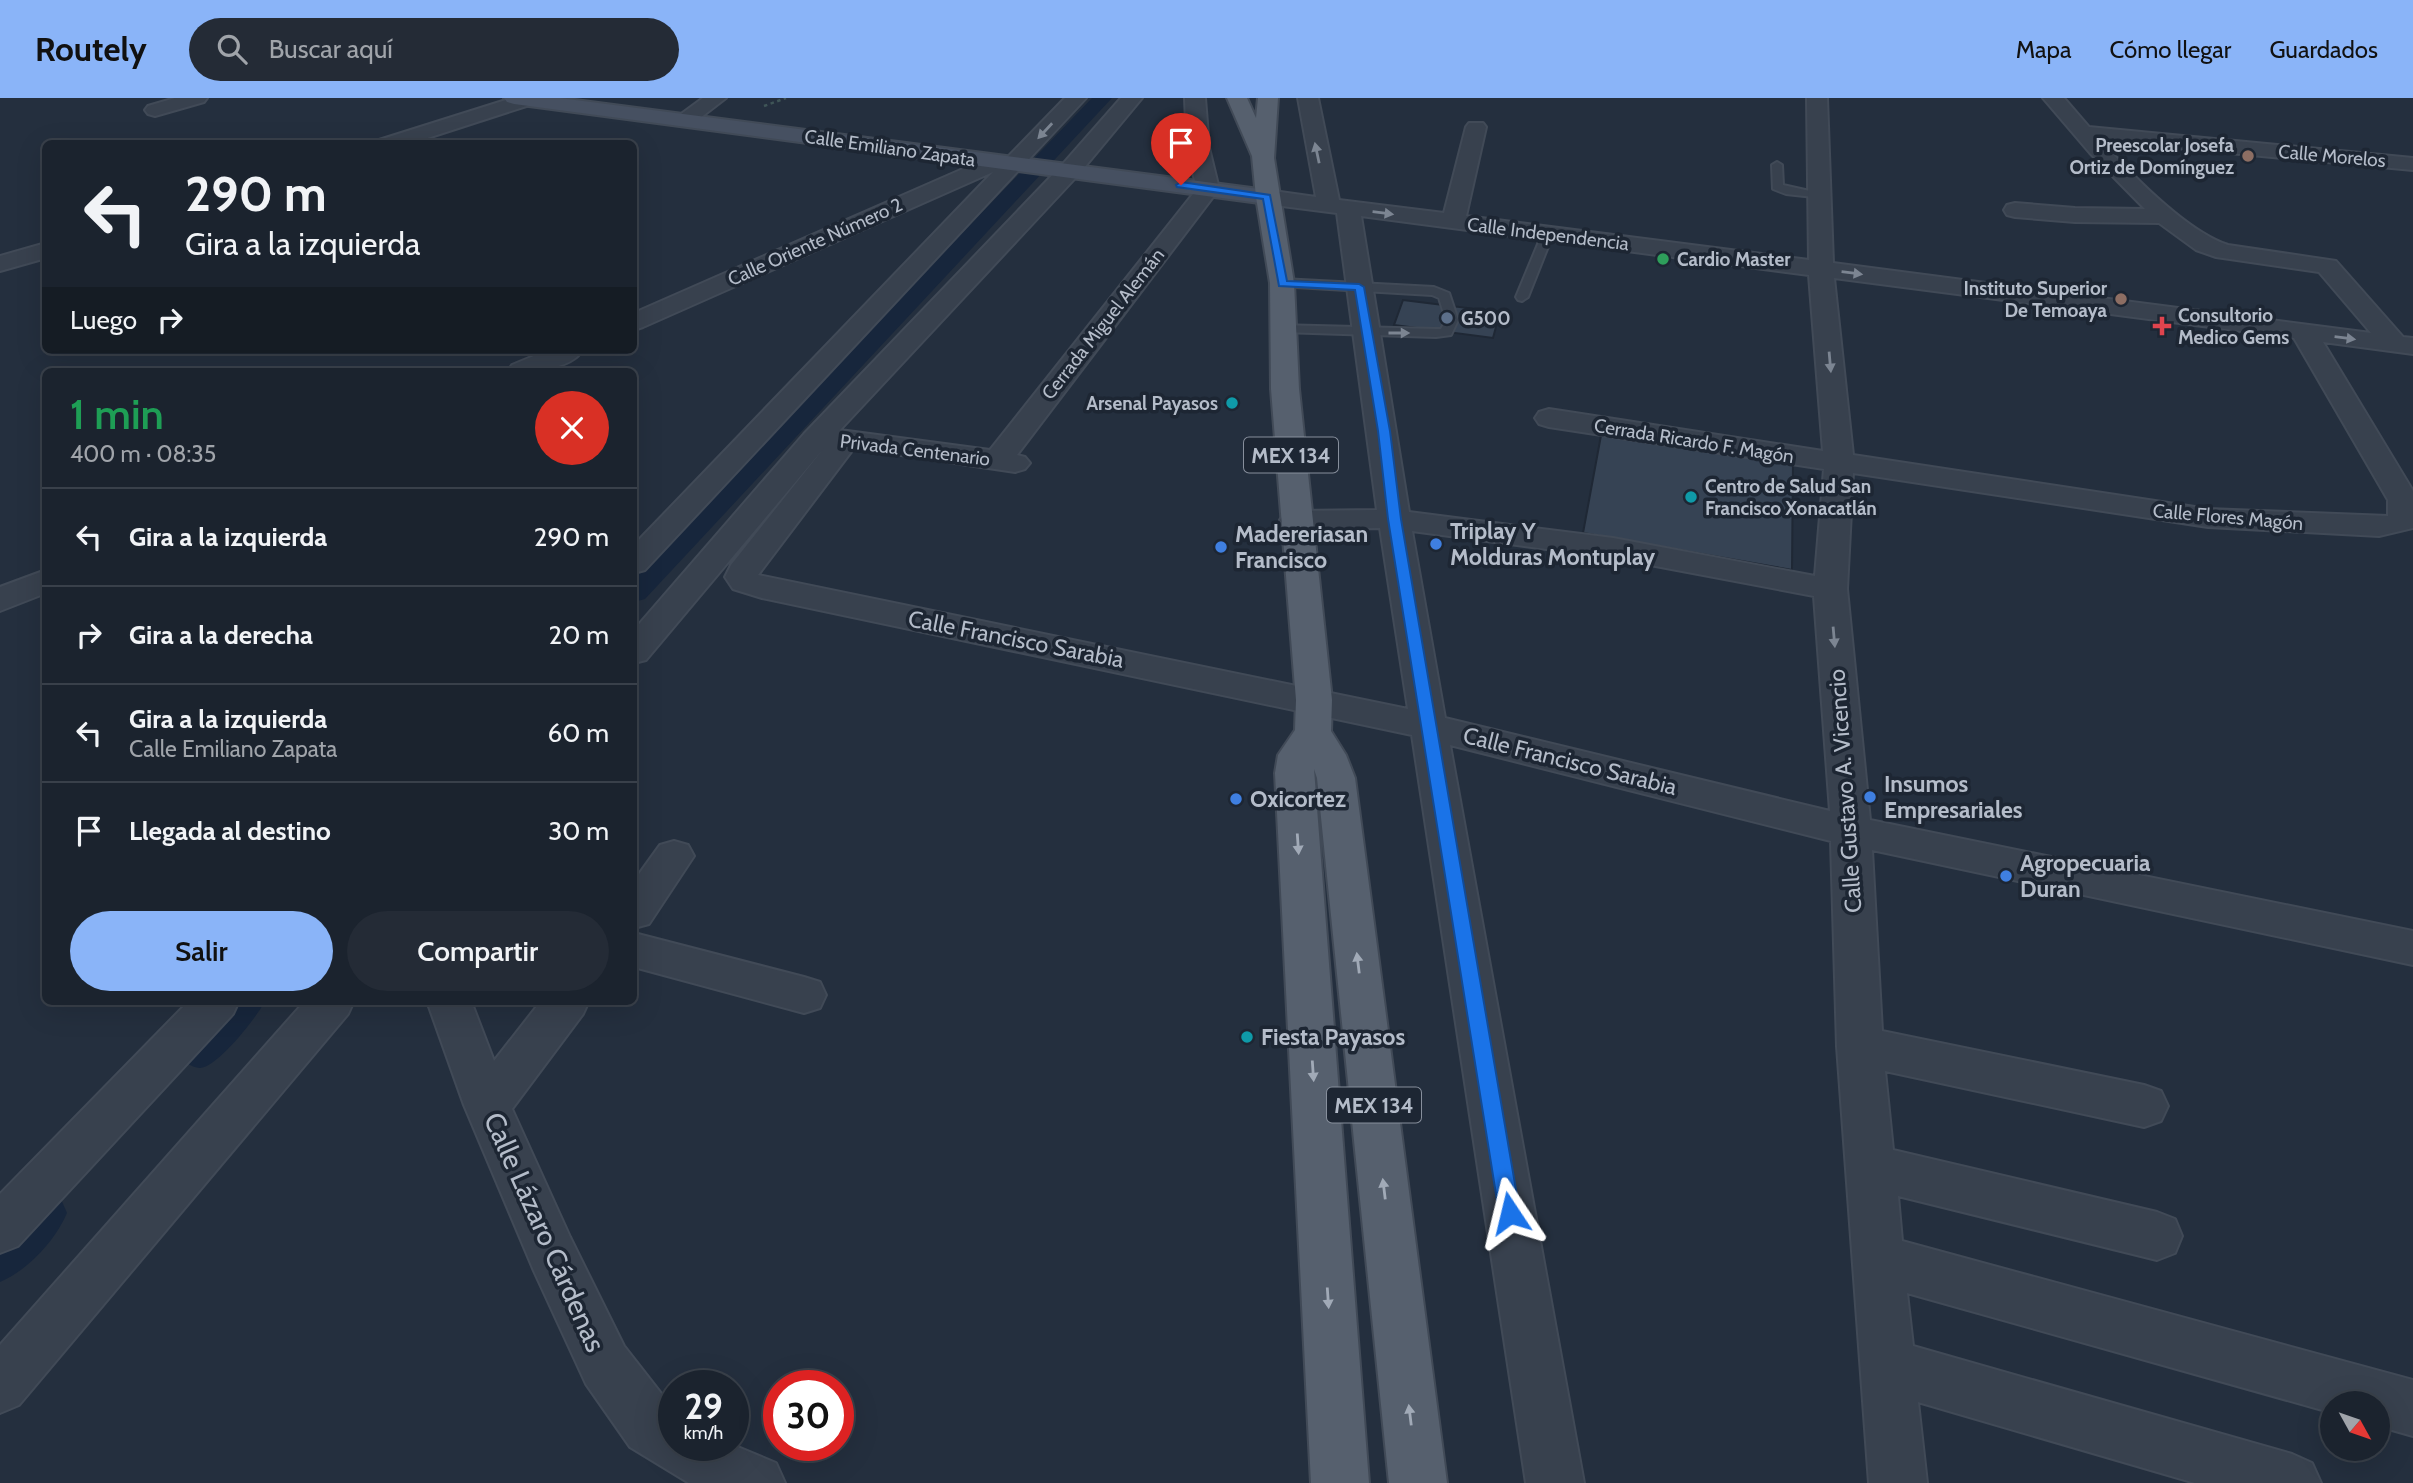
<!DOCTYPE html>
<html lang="es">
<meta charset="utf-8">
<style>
:root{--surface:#1b232e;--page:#242b36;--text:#f1f3f6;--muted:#a0a4aa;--line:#39404a;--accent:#8ab4f8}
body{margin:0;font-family:Cabin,sans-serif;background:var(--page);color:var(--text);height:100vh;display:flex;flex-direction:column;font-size:26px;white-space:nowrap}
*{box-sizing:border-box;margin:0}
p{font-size:23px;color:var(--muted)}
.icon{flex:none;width:38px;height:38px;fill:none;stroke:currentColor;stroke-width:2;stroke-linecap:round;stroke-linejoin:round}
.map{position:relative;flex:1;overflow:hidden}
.drawer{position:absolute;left:42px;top:270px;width:595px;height:637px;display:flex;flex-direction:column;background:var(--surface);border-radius:10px;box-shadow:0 7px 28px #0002,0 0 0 2px var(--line)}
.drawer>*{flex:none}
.top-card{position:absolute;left:42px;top:42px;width:595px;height:214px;border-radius:10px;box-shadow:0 7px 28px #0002,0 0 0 2px var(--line);background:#1b232e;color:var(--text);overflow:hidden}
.needle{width:46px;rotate:130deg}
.buttons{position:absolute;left:2320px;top:1293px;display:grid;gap:14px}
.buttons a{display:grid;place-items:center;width:70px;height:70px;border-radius:50%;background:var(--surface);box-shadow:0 7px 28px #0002,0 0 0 2px var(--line);font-size:35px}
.speed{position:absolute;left:658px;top:1272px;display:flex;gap:14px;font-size:35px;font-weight:700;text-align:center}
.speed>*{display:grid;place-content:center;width:91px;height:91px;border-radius:50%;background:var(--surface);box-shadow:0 7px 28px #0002,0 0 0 2px var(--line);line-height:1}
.speed small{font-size:18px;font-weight:400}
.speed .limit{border:10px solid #d22;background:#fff;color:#111}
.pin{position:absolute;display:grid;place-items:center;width:60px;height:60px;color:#fff;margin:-72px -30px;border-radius:50% 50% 50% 0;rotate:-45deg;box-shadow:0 0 7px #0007}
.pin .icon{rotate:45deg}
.me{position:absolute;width:77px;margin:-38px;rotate:350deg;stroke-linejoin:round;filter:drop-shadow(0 0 5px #0008)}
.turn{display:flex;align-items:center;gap:24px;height:147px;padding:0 28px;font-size:32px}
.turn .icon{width:91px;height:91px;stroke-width:2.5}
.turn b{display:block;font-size:49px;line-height:60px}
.then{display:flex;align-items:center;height:66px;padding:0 28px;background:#0003;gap:14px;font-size:26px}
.round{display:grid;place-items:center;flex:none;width:74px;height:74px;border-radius:37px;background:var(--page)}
.head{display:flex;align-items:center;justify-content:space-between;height:119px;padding:0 28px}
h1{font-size:42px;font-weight:600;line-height:52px;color:#1e9e55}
.primary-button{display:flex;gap:14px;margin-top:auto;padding:14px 28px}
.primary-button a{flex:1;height:80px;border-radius:42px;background:var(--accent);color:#111;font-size:28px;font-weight:600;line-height:80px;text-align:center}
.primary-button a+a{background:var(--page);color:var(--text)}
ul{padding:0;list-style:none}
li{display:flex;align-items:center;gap:21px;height:98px;padding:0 28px;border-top:2px solid var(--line)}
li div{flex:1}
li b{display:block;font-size:26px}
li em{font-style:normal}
header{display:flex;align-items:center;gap:42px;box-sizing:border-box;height:98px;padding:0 35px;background:var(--accent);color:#111}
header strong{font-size:33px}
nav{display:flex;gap:38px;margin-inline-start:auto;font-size:24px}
.search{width:490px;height:63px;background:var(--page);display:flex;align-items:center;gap:18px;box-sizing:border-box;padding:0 24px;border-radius:38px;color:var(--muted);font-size:26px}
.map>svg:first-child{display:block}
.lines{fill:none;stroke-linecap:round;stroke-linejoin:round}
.canal{fill:#17263c;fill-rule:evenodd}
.building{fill:#364354;stroke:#1f2835;stroke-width:2}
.lane-casing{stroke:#414a57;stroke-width:4}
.street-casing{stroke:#414a57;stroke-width:4}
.secondary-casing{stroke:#414a57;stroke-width:4}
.primary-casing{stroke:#414a57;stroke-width:4}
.path{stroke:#3f5557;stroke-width:2.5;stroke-dasharray:3.5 3.5;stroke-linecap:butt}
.lane{fill:#38414e;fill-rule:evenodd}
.street{fill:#38414e;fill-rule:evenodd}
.secondary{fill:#465061;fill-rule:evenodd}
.primary{fill:#56606e;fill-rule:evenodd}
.oneway{fill:#7c8592}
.oneway2{fill:#a1aab7}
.route{fill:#1a73e8;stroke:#114b97;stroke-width:2}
.education-dot{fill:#8d6e63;stroke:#1d2633;stroke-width:2.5}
.leisure-dot{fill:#2e9e5b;stroke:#1d2633;stroke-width:2.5}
.service-dot{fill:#5c6f8a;stroke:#1d2633;stroke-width:2.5}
.health-dot{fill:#e0444e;stroke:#1d2633;stroke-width:2.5}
.culture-dot{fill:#0f9aa8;stroke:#1d2633;stroke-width:2.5}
.shop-dot{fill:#3f7fe0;stroke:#1d2633;stroke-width:2.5}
.labels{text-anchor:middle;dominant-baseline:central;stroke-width:7;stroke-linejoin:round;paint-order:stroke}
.far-poi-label{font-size:19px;font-weight:bold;fill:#b4bcc9;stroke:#1d2633;text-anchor:start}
.far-street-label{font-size:19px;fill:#b4bcc9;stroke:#1d2633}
.shield{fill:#1d2633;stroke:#878f9c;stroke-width:2}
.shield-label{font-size:21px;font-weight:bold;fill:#b4bcc9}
.poi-label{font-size:23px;font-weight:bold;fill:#b4bcc9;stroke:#1d2633;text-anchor:start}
.street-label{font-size:23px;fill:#b4bcc9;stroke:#1d2633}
.near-street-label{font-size:28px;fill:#b4bcc9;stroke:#1d2633}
</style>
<header>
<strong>Routely</strong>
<div class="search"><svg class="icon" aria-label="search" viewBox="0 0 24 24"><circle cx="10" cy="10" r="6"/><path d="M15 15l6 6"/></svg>Buscar aquí</div>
<nav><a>Mapa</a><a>Cómo llegar</a><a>Guardados</a></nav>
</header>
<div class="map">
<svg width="2413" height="1385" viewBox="0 0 2413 1385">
<rect width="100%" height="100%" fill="#242f3e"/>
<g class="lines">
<!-- canal -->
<path class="canal" d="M 1092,0 L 1112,0 L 645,501 L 634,504 L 634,476 Z
M 217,903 L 265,903 C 257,919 218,969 200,970 C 195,970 188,966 184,964 L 177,951 L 184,938 Z
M 43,1092 L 60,1099 L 67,1115 C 55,1143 28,1172 0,1184 L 0,1126 L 26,1099 Z"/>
</g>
<!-- building -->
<path class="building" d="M 1403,202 L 1500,214 L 1493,240 L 1394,227 Z
M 1602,332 L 1793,363 L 1792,472 L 1583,435 Z"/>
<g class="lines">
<defs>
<path id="lane" d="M 1777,64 L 1782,67 L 1783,87 L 1823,96 L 1823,100 L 1786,96 L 1773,91 L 1772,67 Z
M 1543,134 L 1553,136 L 1528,199 L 1522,203 L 1518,202 L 1516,199 Z
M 1282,181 L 1434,189 L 1449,195 L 1458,222 L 1451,237 L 1436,239 L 1282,234 L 1277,233 L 1277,227 L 1436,231 L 1441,231 L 1446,222 L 1439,200 L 1432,197 L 1278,188 L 1276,185 Z"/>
<path id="street" d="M 175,0 L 207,0 L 204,4 L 155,18 L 148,16 L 145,12 L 148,8 Z
M 512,0 L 542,0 L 539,4 L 409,46 L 376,46 L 379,42 Z
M 703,0 L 726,0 L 691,27 L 677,27 L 674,23 L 677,19 Z
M 1065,0 L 1086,0 L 645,472 L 634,475 L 634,447 L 993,74 L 643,229 L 634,232 L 634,215 L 988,60 L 996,59 L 1005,62 Z
M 1121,0 L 1142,0 L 1078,77 L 840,332 L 990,352 L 1197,91 L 1187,50 L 1185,0 L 1205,0 L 1209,50 L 1219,91 L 1017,357 L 1025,359 L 1030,365 L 1025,371 L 1015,374 L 854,350 L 758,477 L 1408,611 L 1380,430 L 1296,431 L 1285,429 L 1280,422 L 1285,415 L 1296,413 L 1377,412 L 1337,115 L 1267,106 L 1259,104 L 1256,99 L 1259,94 L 1267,92 L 1316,99 L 1298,0 L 1318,0 L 1339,102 L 1444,115 L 1466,29 L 1469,25 L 1483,25 L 1486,29 L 1466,118 L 1809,162 L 1807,0 L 1827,0 L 1833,165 L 2371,235 L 2319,174 L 2216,159 L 2196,152 L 2159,125 L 2075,124 L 2015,119 L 2007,117 L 2004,112 L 2007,107 L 2015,105 L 2075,110 L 2145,111 L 2090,55 L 2043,0 L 2064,0 L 2089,29 L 2413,60 L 2413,72 L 2101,43 C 2132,77 2186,133 2228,147 L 2336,163 L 2403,239 L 2413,240 L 2413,256 L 2323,244 L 2413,393 L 2413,430 L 2379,438 L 2208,429 L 1853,375 L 1847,491 L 1870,722 L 2413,833 L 2413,867 L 1872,752 L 1882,933 L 2144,987 L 2161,993 L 2168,1008 L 2161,1023 L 2144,1029 L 1885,973 L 1893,1052 L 2157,1114 L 2175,1121 L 2182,1138 L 2175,1155 L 2157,1162 L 1898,1098 L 1902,1143 L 2413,1282 L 2413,1338 L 2378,1328 L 2378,1306 L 2333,1306 L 2333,1315 L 1907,1195 L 1913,1248 L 2292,1356 L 2312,1365 L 2321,1385 L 2195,1385 L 1918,1304 L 1927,1385 L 1869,1385 L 1837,948 L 1831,743 L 1450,647 L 1584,1385 L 1526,1385 L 1412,637 L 762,500 L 733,491 L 725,479 L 731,467 L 824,350 L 646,562 L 634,565 L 634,532 L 804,336 L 1062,67 ZM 1361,118 L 1809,177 L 1823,353 L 1549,311 L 1539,314 L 1535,320 L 1539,326 L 1549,329 L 1824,371 L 1815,478 L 1613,440 L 1409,414 ZM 1834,180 L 2294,240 L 2388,402 L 2388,418 L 2208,411 L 1853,357 ZM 1412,433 L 1613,460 L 1814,498 L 1830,713 L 1445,620 Z
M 46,145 L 46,160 L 0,173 L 0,158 Z
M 548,252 L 583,252 C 569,273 531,273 508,273 L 512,267 Z
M 46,472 L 46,495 L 0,513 L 0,489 Z
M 674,743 L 688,747 L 694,758 L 649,826 L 634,830 L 634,783 L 660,747 Z
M 634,835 L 804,879 L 820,884 L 826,897 L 820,910 L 804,915 L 634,869 Z
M 189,903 L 239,903 L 233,916 L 18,1148 L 0,1155 L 0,1096 Z
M 305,903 L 354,903 L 348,916 L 19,1307 L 0,1315 L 0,1247 Z
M 427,903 L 471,903 L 494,963 L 541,903 L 589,903 L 583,916 L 512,1011 L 570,1139 L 624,1248 L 674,1312 L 674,1348 L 733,1347 L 776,1365 L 785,1385 L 689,1385 L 630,1349 L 586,1286 L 534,1173 L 464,1007 Z"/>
<path id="secondary" d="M 504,0 L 560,0 L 1267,92 L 1275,94 L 1278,99 L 1275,104 L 1267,106 L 514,6 L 507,4 Z"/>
<path id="primary" d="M 1227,0 L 1247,0 L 1256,20 L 1258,0 L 1278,0 L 1274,60 L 1294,185 L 1299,291 L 1332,602 L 1331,633 L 1346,657 L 1355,680 L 1447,1385 L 1389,1385 L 1317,680 L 1314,671 L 1369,1385 L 1311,1385 L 1275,675 L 1278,657 L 1295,632 L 1296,602 L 1271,291 L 1270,185 L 1256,99 L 1252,58 Z"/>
</defs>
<!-- lane casing -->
<use href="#lane" class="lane-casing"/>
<!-- street casing -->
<use href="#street" class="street-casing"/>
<!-- secondary casing -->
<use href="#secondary" class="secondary-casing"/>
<!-- primary casing -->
<use href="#primary" class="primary-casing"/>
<!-- path -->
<path class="path" d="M 764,8 L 786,0"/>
<!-- lane -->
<use href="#lane" class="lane"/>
<!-- street -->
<use href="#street" class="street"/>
<!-- secondary -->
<use href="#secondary" class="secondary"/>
<!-- primary -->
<use href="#primary" class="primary"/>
</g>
<!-- one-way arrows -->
<defs><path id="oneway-solid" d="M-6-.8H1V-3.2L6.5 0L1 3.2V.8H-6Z" transform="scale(1.75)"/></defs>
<g class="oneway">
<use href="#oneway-solid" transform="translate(1045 33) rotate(133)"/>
<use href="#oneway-solid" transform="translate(1317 55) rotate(-102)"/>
<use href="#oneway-solid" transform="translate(1383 115) rotate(7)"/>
<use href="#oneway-solid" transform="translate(1852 175) rotate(7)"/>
<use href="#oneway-solid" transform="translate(1399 235)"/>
<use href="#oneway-solid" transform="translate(2345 240) rotate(7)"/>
<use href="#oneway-solid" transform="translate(1830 264) rotate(85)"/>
<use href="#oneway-solid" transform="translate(1834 539) rotate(85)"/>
</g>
<g class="oneway2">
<use href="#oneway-solid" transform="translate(1298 746) rotate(86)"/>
<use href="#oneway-solid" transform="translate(1358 865) rotate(-97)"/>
<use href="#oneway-solid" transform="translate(1313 973) rotate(86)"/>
<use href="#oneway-solid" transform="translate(1384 1091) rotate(-97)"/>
<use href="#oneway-solid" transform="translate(1328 1200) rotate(86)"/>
<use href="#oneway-solid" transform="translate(1410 1317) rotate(-97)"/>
</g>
<!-- route -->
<path class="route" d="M 1181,84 L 1270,97 L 1287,183 L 1359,186 L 1364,189 L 1390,333 L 1401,421 L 1520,1115 L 1517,1121 L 1510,1124 L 1502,1121 L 1499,1115 L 1388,421 L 1378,333 L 1355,192 L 1279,188 L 1263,101 L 1177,89 L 1176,87 Z"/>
<!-- markers -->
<g class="education-dot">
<circle cx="2248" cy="58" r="7"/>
<circle cx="2121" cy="201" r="7"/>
</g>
<circle class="leisure-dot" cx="1663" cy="161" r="7"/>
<circle class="service-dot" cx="1447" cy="220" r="7"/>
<path class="health-dot" d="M2158.5 217.5h7v7h7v7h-7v7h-7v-7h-7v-7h7z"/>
<g class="culture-dot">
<circle cx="1232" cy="305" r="7"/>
<circle cx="1691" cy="399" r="7"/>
<circle cx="1247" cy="939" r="7"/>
</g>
<g class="shop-dot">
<circle cx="1436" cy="446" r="7"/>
<circle cx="1221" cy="449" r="7"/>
<circle cx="1870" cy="699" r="7"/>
<circle cx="1236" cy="701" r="7"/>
<circle cx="2006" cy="778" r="7"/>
</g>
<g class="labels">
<!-- far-poi labels -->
<g class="far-poi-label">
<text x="2234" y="47" text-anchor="end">Preescolar Josefa<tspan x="2234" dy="22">Ortiz de Domínguez</tspan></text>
<text x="1677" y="161">Cardio Master</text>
<text x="2107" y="190" text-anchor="end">Instituto Superior<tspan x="2107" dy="22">De Temoaya</tspan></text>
<text x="2178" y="217">Consultorio<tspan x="2178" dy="22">Medico Gems</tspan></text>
<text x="1461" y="220">G500</text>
<text x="1218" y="305" text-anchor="end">Arsenal Payasos</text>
<text x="1705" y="388">Centro de Salud San<tspan x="1705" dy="22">Francisco Xonacatlán</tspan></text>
</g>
<!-- far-street labels -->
<g class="far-street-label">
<text transform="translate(890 50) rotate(8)">Calle Emiliano Zapata</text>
<text transform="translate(2332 58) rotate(5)">Calle Morelos</text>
<text transform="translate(1548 136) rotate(7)">Calle Independencia</text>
<text transform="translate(815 144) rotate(-24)">Calle Oriente Número 2</text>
<text transform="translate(1103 226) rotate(-52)">Cerrada Miguel Alemán</text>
<text transform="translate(1694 343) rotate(9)">Cerrada Ricardo F. Magón</text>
<text transform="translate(915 352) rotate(7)">Privada Centenario</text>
<text transform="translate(2228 419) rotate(5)">Calle Flores Magón</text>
</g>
<!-- shield labels -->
<g class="shield">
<rect x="1244" y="339.5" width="94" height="35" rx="5"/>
<rect x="1327" y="989.5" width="94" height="35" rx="5"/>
</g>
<g class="shield-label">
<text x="1291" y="357">MEX 134</text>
<text x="1374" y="1007">MEX 134</text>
</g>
<!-- poi labels -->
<g class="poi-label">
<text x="1450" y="433">Triplay Y<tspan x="1450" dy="26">Molduras Montuplay</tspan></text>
<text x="1235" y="436">Madereriasan<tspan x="1235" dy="26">Francisco</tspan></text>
<text x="1884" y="686">Insumos<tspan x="1884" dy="26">Empresariales</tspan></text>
<text x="1250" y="701">Oxicortez</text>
<text x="2020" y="765">Agropecuaria<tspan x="2020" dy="26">Duran</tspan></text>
<text x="1261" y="939">Fiesta Payasos</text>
</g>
<!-- street labels -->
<g class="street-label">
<text transform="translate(1016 541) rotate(11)">Calle Francisco Sarabia</text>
<text transform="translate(1570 663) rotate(14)">Calle Francisco Sarabia</text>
<text transform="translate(1845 693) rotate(-94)">Calle Gustavo A. Vicencio</text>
</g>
<!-- near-street labels -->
<g class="near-street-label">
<text transform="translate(545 1134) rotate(66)">Calle Lázaro Cárdenas</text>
</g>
</g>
</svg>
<div class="buttons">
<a><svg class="needle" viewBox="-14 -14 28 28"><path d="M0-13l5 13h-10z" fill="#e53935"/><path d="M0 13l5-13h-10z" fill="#a0a4aa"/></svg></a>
</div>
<div class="speed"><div>29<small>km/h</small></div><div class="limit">30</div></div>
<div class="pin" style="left:1181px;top:87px;background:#d93025"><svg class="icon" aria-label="arrive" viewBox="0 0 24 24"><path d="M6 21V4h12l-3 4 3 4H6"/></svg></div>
<svg class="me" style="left:1510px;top:1115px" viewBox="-20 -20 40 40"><path d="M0-17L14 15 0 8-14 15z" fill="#1a73e8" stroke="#fff" stroke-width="4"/></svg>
<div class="top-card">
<div class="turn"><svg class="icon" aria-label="left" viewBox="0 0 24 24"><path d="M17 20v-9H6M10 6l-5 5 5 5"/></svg><div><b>290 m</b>Gira a la izquierda</div></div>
<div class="then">Luego<svg class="icon" aria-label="right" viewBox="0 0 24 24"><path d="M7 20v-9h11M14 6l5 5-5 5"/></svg></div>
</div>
<section class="drawer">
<div class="head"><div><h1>1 min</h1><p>400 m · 08:35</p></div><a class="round" style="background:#d93025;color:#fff"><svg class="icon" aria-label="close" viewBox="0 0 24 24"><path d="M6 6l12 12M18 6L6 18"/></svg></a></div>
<ul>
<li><svg class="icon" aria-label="left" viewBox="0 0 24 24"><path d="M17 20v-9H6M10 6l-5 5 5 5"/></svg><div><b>Gira a la izquierda</b></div><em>290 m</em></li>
<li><svg class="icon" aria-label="right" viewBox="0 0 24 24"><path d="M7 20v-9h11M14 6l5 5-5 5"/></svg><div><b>Gira a la derecha</b></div><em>20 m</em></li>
<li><svg class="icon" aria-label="left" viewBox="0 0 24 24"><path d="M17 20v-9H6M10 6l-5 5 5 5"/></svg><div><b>Gira a la izquierda</b><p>Calle Emiliano Zapata</p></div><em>60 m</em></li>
<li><svg class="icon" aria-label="arrive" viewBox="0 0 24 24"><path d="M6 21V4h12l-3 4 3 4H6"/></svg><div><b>Llegada al destino</b></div><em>30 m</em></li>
</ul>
<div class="primary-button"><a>Salir</a><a>Compartir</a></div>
</section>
</div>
